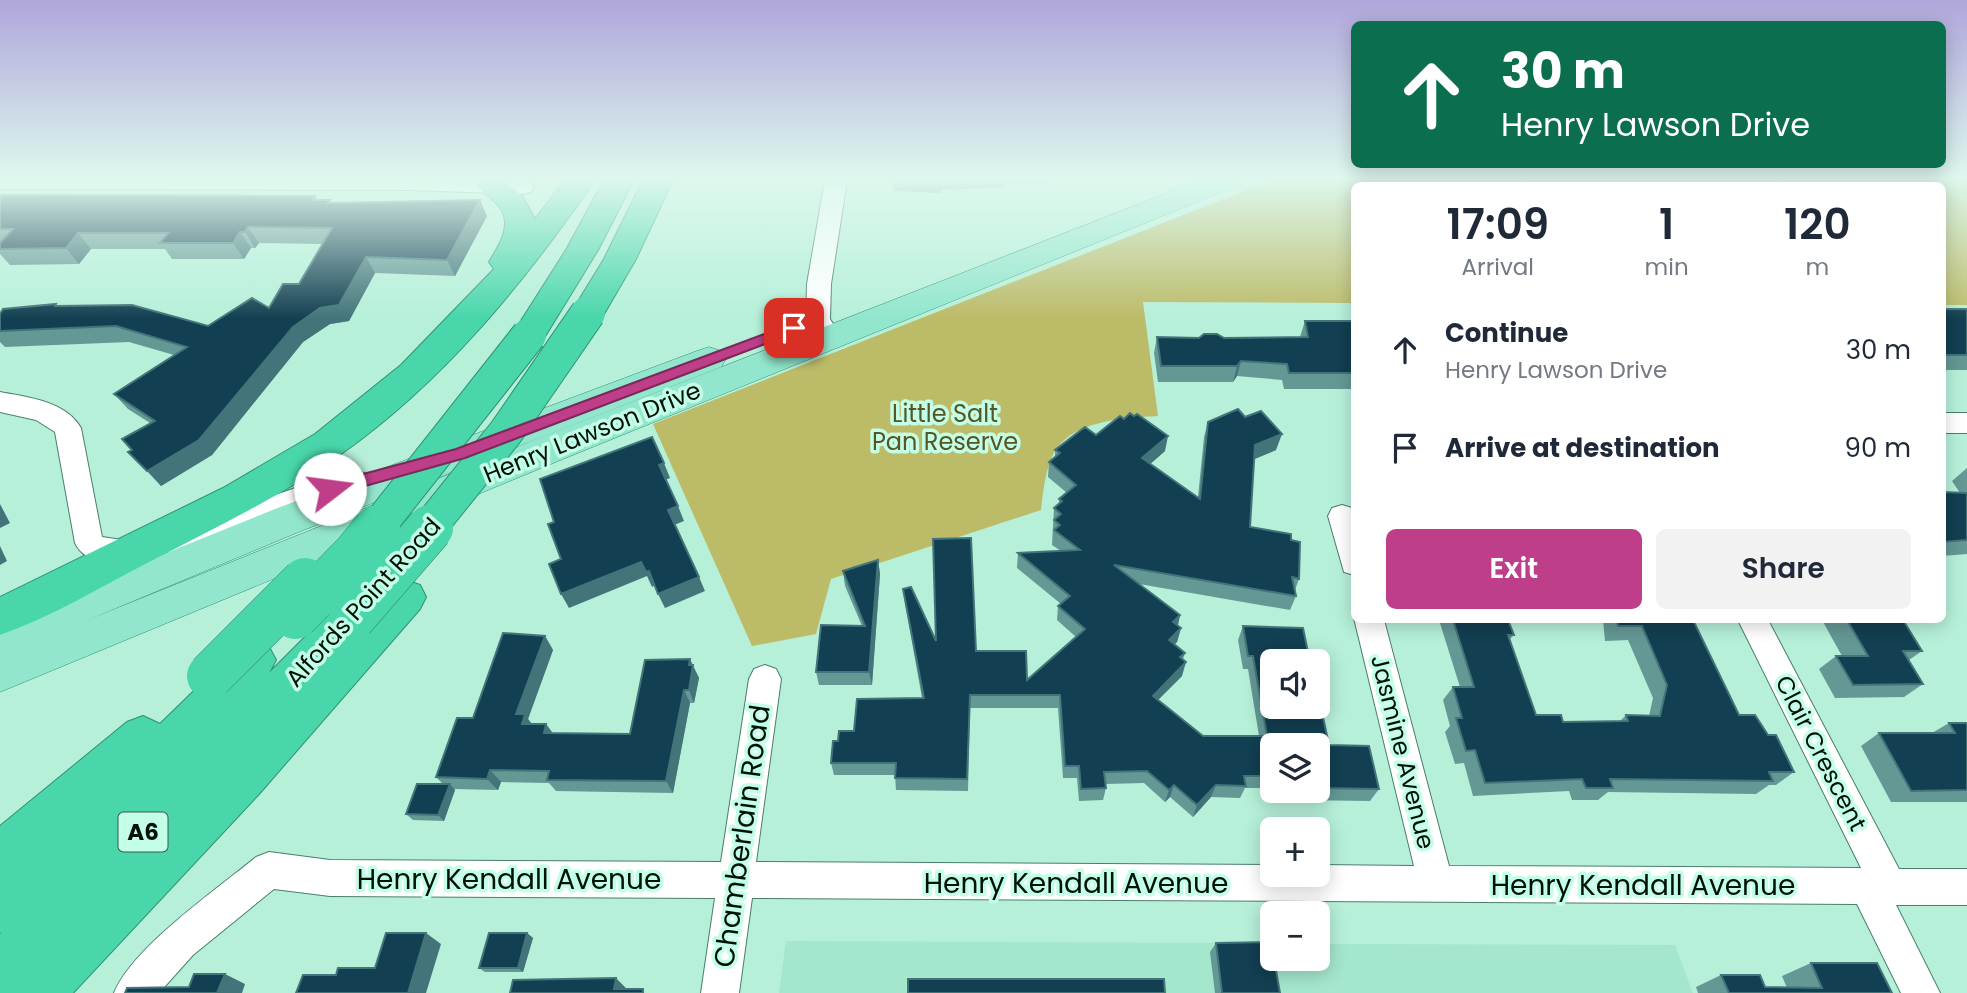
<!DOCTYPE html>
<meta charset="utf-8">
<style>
:root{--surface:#fff;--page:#f2f2f3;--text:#1f2937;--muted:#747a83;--accent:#bf3e89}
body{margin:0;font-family:Poppins,sans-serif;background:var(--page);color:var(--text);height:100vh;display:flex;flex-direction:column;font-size:26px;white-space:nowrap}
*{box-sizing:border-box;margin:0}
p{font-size:23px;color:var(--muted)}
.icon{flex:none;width:38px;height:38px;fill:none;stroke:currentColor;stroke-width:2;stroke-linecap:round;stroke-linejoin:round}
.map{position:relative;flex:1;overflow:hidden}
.side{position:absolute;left:1351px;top:182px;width:595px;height:441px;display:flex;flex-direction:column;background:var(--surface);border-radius:10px;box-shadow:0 4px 18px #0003}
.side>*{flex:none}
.top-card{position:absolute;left:1351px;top:21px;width:595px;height:147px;border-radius:10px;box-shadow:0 4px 18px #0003;background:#0b6e4f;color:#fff;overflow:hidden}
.tools{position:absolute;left:1260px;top:649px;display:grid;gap:14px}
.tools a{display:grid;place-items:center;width:70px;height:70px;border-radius:10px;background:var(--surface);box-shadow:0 4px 18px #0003;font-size:35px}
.pin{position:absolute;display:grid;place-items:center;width:60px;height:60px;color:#fff;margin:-30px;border-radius:14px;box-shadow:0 4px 10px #0006}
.me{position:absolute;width:77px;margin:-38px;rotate:75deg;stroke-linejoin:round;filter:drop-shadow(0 0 5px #0008)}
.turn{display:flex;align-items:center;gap:24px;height:147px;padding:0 35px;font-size:32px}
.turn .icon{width:91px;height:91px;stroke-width:2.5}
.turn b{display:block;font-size:49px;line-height:60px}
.eta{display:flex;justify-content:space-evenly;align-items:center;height:119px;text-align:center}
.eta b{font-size:42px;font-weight:600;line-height:49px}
.action{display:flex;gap:14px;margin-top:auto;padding:14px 35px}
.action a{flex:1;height:80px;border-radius:10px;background:var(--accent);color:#fff;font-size:28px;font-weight:600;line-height:80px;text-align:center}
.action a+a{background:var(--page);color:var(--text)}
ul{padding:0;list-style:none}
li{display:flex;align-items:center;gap:21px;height:98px;padding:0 35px}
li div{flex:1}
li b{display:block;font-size:26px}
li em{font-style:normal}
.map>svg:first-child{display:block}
.built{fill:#a4e7cd}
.green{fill:#bcbb68}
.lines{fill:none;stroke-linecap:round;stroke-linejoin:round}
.minor-casing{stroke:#487f6b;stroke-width:2}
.major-casing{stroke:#2f9173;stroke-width:1}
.highway-casing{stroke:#2f9173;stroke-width:2}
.minor{fill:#fff;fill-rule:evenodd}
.major{fill:#92e6cd;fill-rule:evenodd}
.highway{fill:#49d6ab;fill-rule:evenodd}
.highway-bridge-far1-casing{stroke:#2f9173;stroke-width:36;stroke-linecap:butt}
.highway-bridge-casing{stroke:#2f9173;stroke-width:47;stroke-linecap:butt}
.highway-bridge-far1{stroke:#49d6ab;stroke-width:34}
.highway-bridge{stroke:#49d6ab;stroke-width:46}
.wall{fill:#649895}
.shaded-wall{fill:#43747a}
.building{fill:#123f51;stroke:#43747a;stroke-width:2}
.route{fill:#bf3e89;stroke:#7c2859;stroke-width:2}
.labels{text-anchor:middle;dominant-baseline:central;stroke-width:7;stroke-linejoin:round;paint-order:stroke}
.shield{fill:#c3fee6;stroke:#3a584c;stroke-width:2}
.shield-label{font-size:23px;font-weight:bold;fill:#00110a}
.park-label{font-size:24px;fill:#565525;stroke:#c3fee6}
.street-label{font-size:24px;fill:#00110a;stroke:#c3fee6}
.near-street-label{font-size:28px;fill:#00110a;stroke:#c3fee6}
</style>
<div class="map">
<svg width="1967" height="993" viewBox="0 0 1967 993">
<rect width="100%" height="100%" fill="#b6f0d9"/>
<!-- built -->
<path class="built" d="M 786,941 L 1272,943 L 1272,959 L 1318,959 L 1318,944 L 1675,945 L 1693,993 L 779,993 Z"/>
<!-- green -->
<path class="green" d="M 1272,180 L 1967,180 L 1967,305 L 1943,305 L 1942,186 L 1354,186 L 1354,303 L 1143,302 L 1158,416 C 1124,418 1068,420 1052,457 C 1045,473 1043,492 1041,510 L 831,579 L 816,634 L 752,646 L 653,424 Z"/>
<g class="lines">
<defs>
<path id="minor" d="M 0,180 L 504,180 L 531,182 L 534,187 L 531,192 L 523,194 L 410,190 L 0,189 Z
M 825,180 L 847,180 L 831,284 L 830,319 L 841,337 L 838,343 L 829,346 L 820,343 L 806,319 L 807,284 Z
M 0,392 C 27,397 66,401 81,428 L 102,537 L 143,543 L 148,551 L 143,559 C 121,567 86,566 75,543 L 55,432 L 36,420 L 0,412 Z
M 1942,413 L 1967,413 L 1967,433 L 1942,433 Z
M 357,471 L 367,474 L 371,482 L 367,490 L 307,506 L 173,554 L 163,550 L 159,542 L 163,534 L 304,485 Z
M 1342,505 L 1352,508 L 1354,513 L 1354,575 L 1344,572 L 1328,516 L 1332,508 Z
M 1354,618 L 1384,620 L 1449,866 L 1861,868 L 1738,620 L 1768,620 L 1899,869 L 1967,869 L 1967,905 L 1896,905 L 1940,993 L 1901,993 L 1857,904 L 752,898 L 739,993 L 701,993 L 715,898 L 330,896 L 274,889 L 193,955 L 159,993 L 114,993 C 133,947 216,890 256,857 L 269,852 L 330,860 L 721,862 L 749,679 L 754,669 L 765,665 L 776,669 L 781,679 L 756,862 L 1272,865 L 1272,875 L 1318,875 L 1318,865 L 1414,866 Z"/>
<path id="major" d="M 1201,180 L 1240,180 L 1236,186 L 563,459 L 0,692 L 0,620 L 275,509 L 697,351 L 709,347 L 721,351 L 726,359 L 721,367 L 301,531 L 85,621 L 537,439 Z"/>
<path id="highway" d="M 481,180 L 504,180 L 522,196 L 535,219 L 565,180 L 595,180 C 525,282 442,383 341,454 C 280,497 213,529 147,563 C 99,588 51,617 0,635 L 0,597 L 223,488 L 315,434 L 401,365 L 494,269 L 489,262 C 498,247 512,227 501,209 C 495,200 484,194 477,185 Z
M 604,180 L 634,180 L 598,250 L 541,343 L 529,347 L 517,343 L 512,335 L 566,250 Z
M 643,180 L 673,180 L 636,259 L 600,321 L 588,324 L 576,321 L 571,313 L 604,259 Z
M 405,580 L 420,585 L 426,597 L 420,609 L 259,794 L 73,993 L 0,993 L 0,934 L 2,932 L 0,933 L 0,826 L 127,722 L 143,716 L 160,724 L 239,647 L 254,641 L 269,647 L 276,660 L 269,673 L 337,605 L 352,600 L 367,605 L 368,609 L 390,585 Z"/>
</defs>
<!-- minor casing -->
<use href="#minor" class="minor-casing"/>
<!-- major casing -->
<use href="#major" class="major-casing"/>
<!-- highway casing -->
<use href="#highway" class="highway-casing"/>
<!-- minor -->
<use href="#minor" class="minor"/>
<!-- major -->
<use href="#major" class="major"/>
<!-- highway -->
<use href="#highway" class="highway"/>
<defs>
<path id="highway-bridge-far1" d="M 376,529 L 529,335
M 428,529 L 506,432 L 588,313"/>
<path id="highway-bridge" d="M 295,616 L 356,554 L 377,528
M 352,618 L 430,528
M 210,676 L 305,581"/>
</defs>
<!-- highway-bridge-far1 casing -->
<use href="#highway-bridge-far1" class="highway-bridge-far1-casing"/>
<!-- highway-bridge casing -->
<use href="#highway-bridge" class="highway-bridge-casing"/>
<!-- highway-bridge-far1 -->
<use href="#highway-bridge-far1" class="highway-bridge-far1"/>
<!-- highway-bridge -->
<use href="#highway-bridge" class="highway-bridge"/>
</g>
<!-- wall -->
<path class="wall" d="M 889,180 L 1091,180 L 1091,181 L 1045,181 L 1045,184 L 1006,184 L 1006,187 L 942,190 L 941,193 L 894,191 L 893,181 L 889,181 Z
M 0,195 L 315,196 L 318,200 L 332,203 L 487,216 L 455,276 L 375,273 L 349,321 L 330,324 L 303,342 L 212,455 L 161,486 L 132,450 L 150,423 L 128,409 L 114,394 L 174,355 L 129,342 L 5,347 L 0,342 L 0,314 L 58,306 L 208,326 L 269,308 L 299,284 L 322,244 L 259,243 L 255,248 L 251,248 L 244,259 L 172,259 L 165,249 L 91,249 L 79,264 L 10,265 L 0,254 Z
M 1942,309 L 1967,309 L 1967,370 L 1942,370 Z
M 1305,321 L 1354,326 L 1354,389 L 1284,389 L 1282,380 L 1237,376 L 1233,382 L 1158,382 L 1154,353 L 1157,337 L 1300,337 Z
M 1208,422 L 1276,450 L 1254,459 L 1250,527 L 1291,540 L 1299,579 L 1295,590 L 1296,596 L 1290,610 L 1139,584 L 1180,615 L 1178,625 L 1181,628 L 1177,642 L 1174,644 L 1185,653 L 1183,659 L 1182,676 L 1158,700 L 1203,736 L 1259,736 L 1248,669 L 1243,669 L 1238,640 L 1243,626 L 1329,745 L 1379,789 L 1370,801 L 1297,800 L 1295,791 L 1318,791 L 1318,746 L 1272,746 L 1272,788 L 1245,788 L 1240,798 L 1211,797 L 1193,817 L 1170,797 L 1165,802 L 1144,783 L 1105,784 L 1106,788 L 1103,800 L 1079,801 L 1077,778 L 1063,778 L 1058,708 L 970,708 L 968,791 L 896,790 L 895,775 L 834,775 L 831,763 L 838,741 L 854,731 L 922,698 L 905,603 L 903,589 L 936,641 L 976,651 L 1027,680 L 1076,637 L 1057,620 L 1058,606 L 1061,604 L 1017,568 L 1018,553 L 1061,551 L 1052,545 L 1054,508 L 1059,504 L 1059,499 L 1067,493 L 1048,477 L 1049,462 L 1055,457 L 1055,450 L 1096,435 L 1165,451 L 1150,464 L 1198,497 L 1204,437 Z
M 1967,468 L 1967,554 L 1942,556 L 1942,492 L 1960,493 L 1952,481 Z
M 878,560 L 880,574 L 872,685 L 819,685 L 816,672 L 862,626 L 845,586 L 843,571 Z
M 1439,620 L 1508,620 L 1514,635 L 1509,640 L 1536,715 L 1563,722 L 1620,721 L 1626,715 L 1649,716 L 1653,698 L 1628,640 L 1605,641 L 1603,620 L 1693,620 L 1739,715 L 1768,735 L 1794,772 L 1776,785 L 1769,785 L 1756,794 L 1608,792 L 1598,800 L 1572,800 L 1569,791 L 1473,796 L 1464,763 L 1455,764 L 1445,732 L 1450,726 L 1443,700 L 1453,687 L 1460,687 Z
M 1822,620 L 1903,620 L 1922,651 L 1909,660 L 1923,684 L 1904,697 L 1835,698 L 1819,669 L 1836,656 L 1842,656 Z
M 545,636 L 553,650 L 528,719 L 532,724 L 546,724 L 553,733 L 630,734 L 692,665 L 699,678 L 694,703 L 690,703 L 673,793 L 556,791 L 549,783 L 501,782 L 498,790 L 454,789 L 455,790 L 444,821 L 413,820 L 406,814 L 443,784 L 436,777 L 473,718 Z
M 1949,723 L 1967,723 L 1967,802 L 1891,802 L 1861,746 L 1879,733 L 1932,733 Z
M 527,933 L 533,938 L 523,972 L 485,972 L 479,968 Z
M 1216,943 L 1280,993 L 1215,993 L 1210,952 Z
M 1811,963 L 1892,993 L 1698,993 L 1696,987 L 1721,975 L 1765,987 L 1787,988 L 1782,976 Z"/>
<!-- shaded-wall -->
<path class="shaded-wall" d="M 480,200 L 487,216 L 455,276 L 447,260 Z
M 248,227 L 259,243 L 255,248 L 245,232 Z
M 240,232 L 251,248 L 244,259 L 233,243 Z
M 78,233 L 91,249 L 79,264 L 66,248 Z
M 366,257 L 375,273 L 349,321 L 330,324 L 303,342 L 212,455 L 161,486 L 147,471 L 293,327 Z
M 1241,361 L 1237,376 L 1233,382 L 1237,366 Z
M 1282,434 L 1276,450 L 1250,461 L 1255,445 Z
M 1168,436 L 1165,451 L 1139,474 L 1142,458 Z
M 664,463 L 670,478 L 665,480 L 659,465 Z
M 0,504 L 10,523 L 0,528 Z
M 678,506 L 684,521 L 674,525 L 668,510 Z
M 0,546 L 7,561 L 0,565 Z
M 878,560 L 880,574 L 872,685 L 869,672 Z
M 641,562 L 649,571 L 655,585 L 652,587 L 647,576 L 569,608 L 561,594 Z
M 699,577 L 705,591 L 665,608 L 658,594 Z
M 1180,615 L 1177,629 L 1173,622 Z
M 1181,628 L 1177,642 L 1165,654 L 1169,640 Z
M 545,636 L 553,650 L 528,719 L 534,727 L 532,736 L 516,714 Z
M 690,659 L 699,678 L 694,703 L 689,690 Z
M 1186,662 L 1182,676 L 1149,709 L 1153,696 Z
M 684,690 L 690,703 L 673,793 L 666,781 Z
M 546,724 L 555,737 L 544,733 Z
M 490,770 L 501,782 L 498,790 L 487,779 Z
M 450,784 L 455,790 L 444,821 L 438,815 Z
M 1174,785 L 1170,797 L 1165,802 L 1169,790 Z
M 1216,785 L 1211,797 L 1193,817 L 1197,805 Z
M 426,933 L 441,944 L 426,993 L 408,993 Z
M 527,933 L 533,938 L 523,972 L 518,968 Z
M 225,974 L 245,984 L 242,993 L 217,993 Z
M 616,978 L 626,988 L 625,993 L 614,989 Z"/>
<!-- building -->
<path class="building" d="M 0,195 L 315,196 L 313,200 L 330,200 L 328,203 L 480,200 L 447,260 L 366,257 L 339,305 L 320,308 L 293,327 L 199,440 L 147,471 L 128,452 L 132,450 L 122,439 L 155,421 L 114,394 L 187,347 L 116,326 L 0,331 L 0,314 L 3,309 L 56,304 L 55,306 L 132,305 L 208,326 L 252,298 L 269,308 L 283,284 L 299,284 L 332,228 L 248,227 L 245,232 L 240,232 L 233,243 L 160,243 L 168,233 L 78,233 L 66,248 L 0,249 L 0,243 L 13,229 L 0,229 Z
M 1942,309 L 1967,309 L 1967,355 L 1942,355 Z
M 1305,321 L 1353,321 L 1354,326 L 1354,373 L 1289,373 L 1287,364 L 1241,361 L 1237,366 L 1161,366 L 1157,337 L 1199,338 L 1204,334 L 1217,334 L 1224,338 L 1308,337 Z
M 1238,409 L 1245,417 L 1261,411 L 1282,434 L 1255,445 L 1250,527 L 1291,534 L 1291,540 L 1300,542 L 1299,579 L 1292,577 L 1296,596 L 1114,565 L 1180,615 L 1173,622 L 1181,628 L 1169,640 L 1185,653 L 1180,657 L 1186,662 L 1153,696 L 1203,736 L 1267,736 L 1253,656 L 1248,656 L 1243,626 L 1303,628 L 1310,662 L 1272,662 L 1272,707 L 1318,707 L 1318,694 L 1329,745 L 1369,746 L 1379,789 L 1318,788 L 1318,746 L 1272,746 L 1272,776 L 1244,776 L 1246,786 L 1216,785 L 1197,805 L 1174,785 L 1169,790 L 1147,771 L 1104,772 L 1106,788 L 1081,789 L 1079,766 L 1065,766 L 1060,695 L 970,695 L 967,779 L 895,778 L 896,763 L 831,763 L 833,741 L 838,741 L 839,731 L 854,731 L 857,699 L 924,698 L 903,589 L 911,587 L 936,641 L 933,539 L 971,538 L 976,651 L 1026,651 L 1027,680 L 1085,629 L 1058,606 L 1070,596 L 1018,553 L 1080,550 L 1054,530 L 1060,525 L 1054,520 L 1061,514 L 1054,508 L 1062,501 L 1059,499 L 1076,485 L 1049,462 L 1060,453 L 1055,450 L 1085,427 L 1096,435 L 1120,416 L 1124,419 L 1130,413 L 1134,416 L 1137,414 L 1168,436 L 1142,458 L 1200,499 L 1208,422 Z
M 652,437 L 664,463 L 659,465 L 678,506 L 668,510 L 699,577 L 658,594 L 649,571 L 646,572 L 641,562 L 561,594 L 549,564 L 561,559 L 548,524 L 554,522 L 540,479 Z
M 1942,492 L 1967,493 L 1967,540 L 1942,542 Z
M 878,560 L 869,672 L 816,672 L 821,625 L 865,626 L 843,571 Z
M 1453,620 L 1508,620 L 1514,635 L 1508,635 L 1536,715 L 1561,715 L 1563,722 L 1628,721 L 1626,715 L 1660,716 L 1667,685 L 1642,626 L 1618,626 L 1617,620 L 1693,620 L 1739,715 L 1755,715 L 1768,735 L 1776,735 L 1794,772 L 1769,772 L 1773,781 L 1610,779 L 1613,788 L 1586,788 L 1582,779 L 1485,783 L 1475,750 L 1466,751 L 1456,718 L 1462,718 L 1453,687 L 1474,687 Z
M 1847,620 L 1903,620 L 1922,651 L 1903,651 L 1923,684 L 1853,685 L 1836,656 L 1868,656 Z
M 503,633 L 545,636 L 516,714 L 525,714 L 522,724 L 546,724 L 544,733 L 630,734 L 645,660 L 690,659 L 689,665 L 693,665 L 689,690 L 684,690 L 666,781 L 547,780 L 549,771 L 490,770 L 487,779 L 436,777 L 457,718 L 473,718 Z
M 1949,723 L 1967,723 L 1967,790 L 1911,791 L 1879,733 L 1955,733 Z
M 417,784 L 450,784 L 438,815 L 406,814 Z
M 386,933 L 426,933 L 408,993 L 296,993 L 303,975 L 336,975 L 338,968 L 375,968 Z
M 489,933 L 527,933 L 518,968 L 479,968 Z
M 1271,942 L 1272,959 L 1274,959 L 1280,993 L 1222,993 L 1216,943 Z
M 1811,963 L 1877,963 L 1892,993 L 1729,993 L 1721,975 L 1760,975 L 1765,987 L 1822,988 Z
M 194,974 L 225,974 L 217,993 L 125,993 L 127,988 L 189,987 Z
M 616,978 L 614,989 L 643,989 L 643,993 L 510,993 L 513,980 Z
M 908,979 L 1164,979 L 1165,993 L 908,993 Z"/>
<!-- sky -->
<linearGradient id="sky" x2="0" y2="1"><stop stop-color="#afa6db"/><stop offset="0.56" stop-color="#def8ee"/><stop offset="1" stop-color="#def8ee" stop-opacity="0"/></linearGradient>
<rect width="1967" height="319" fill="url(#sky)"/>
<!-- route -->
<path class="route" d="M 794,323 L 801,328 L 799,331 L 465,458 L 330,496 L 322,489 L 330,483 L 456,449 Z"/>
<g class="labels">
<!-- shield labels -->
<rect class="shield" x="118.5" y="812.5" width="49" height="39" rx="5"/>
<g class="shield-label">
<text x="143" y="832">A6</text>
</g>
<!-- park labels -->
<g class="park-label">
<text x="945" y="413">Little Salt<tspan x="945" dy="28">Pan Reserve</tspan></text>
</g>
<!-- street labels -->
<g class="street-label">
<text transform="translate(592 432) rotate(-22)">Henry Lawson Drive</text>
<text transform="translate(363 602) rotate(-48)">Alfords Point Road</text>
<text transform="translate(1403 752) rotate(76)">Jasmine Avenue</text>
<text transform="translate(1821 753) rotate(63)">Clair Crescent</text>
</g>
<!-- near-street labels -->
<g class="near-street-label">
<text transform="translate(742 836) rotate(-82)">Chamberlain Road</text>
<text x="509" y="879">Henry Kendall Avenue</text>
<text x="1076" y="883">Henry Kendall Avenue</text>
<text x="1643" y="885">Henry Kendall Avenue</text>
</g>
</g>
</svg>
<div class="tools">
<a><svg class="icon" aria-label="sound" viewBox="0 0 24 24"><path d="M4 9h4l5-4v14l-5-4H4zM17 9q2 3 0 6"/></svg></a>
<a><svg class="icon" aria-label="layers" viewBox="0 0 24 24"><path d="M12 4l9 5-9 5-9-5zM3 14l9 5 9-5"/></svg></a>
<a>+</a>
<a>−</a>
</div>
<div class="pin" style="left:794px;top:328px;background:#d93025"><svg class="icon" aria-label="arrive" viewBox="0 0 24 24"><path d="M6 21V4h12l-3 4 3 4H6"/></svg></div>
<svg class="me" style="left:330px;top:489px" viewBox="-20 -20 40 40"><circle r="19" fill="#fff"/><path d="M0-13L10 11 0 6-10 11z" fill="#bf3e89"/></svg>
<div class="top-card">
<div class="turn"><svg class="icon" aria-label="ahead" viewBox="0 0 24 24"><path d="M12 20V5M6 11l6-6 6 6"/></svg><div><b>30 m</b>Henry Lawson Drive</div></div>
</div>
<section class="side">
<div class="eta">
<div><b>17:09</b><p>Arrival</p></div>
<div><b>1</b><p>min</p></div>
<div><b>120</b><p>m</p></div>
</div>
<ul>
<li><svg class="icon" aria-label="ahead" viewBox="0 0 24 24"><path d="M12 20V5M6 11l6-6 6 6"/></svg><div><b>Continue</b><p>Henry Lawson Drive</p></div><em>30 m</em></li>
<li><svg class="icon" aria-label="arrive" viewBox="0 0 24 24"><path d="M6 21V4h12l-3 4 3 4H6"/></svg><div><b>Arrive at destination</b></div><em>90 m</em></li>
</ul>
<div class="action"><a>Exit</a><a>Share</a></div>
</section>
</div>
